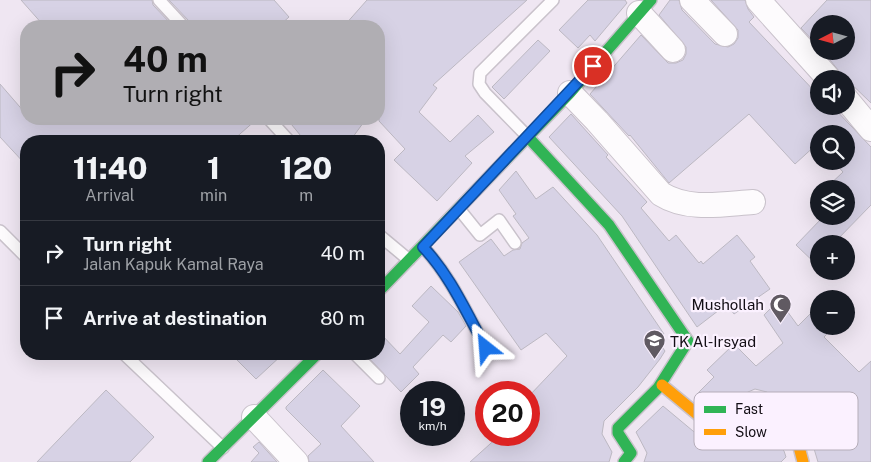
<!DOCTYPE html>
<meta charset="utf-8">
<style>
:root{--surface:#171b24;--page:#242831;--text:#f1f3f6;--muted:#9ea1a6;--line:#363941}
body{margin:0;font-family:"Public Sans",sans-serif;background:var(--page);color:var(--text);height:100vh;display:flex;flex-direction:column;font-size:19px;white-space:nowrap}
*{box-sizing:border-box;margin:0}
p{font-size:16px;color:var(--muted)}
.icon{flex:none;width:28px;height:28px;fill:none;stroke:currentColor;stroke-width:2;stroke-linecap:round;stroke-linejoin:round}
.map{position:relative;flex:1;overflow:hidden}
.side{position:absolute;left:20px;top:135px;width:365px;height:225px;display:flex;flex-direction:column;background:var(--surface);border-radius:20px;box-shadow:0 5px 20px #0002}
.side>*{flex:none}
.hud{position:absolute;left:20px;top:20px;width:365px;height:105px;border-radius:20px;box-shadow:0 5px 20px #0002;background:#b0aeb3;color:#111;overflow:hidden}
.needle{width:32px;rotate:264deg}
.controls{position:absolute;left:810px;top:15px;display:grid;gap:10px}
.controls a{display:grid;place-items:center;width:45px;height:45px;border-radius:50%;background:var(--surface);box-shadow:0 5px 20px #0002;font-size:25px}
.speed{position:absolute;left:400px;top:381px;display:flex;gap:10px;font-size:25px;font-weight:700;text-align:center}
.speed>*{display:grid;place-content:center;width:65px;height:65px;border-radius:50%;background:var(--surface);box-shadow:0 5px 20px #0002;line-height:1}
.speed small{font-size:12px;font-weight:400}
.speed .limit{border:8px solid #d22;background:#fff;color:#111}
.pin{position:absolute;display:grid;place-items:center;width:42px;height:42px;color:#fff;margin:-21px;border:2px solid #fff;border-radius:50%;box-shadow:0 1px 5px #0007}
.me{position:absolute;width:55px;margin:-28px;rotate:332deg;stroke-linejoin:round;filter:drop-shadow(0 0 4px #0008)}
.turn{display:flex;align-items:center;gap:18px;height:105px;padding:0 20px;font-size:22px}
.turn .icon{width:65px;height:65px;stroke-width:2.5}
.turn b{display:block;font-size:35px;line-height:42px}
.eta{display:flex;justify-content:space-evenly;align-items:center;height:85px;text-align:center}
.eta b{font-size:30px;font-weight:800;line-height:35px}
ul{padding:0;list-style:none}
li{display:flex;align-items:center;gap:15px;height:65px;padding:0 20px;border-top:1px solid var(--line)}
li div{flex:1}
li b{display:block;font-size:19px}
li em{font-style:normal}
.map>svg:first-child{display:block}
.building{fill:#d7d2e5;stroke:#bcb8c2}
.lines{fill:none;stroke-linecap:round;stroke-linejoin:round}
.lane-casing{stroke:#c9c2cb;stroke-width:14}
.street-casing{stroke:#c9c2cb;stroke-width:26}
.fast-casing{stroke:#c9c2cb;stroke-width:14}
.slow-casing{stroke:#c9c2cb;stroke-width:14}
.lane{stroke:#fdfbfd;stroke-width:11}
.street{stroke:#fdfbfd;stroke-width:24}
.fast{stroke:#30b455;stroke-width:11}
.slow{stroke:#ff9f0a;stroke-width:11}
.route-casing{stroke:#114b97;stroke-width:12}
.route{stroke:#1a73e8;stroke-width:9}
.labels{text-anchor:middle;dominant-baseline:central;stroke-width:4.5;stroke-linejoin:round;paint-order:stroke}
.poi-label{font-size:15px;fill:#130e15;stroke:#fbf1ff;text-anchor:end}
.key{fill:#fbf1ff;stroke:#b5adb9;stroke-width:1}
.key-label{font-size:14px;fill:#130e15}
</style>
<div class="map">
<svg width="871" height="462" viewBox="0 0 871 462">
<rect width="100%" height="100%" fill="#efe6f2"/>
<!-- building -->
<path class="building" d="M 21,0 L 152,0 L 153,5 L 173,26 L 44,26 Z
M 169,0 L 274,0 L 289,17 L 279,26 L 190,26 L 189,21 Z
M 367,0 L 527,0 L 433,85 L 437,88 L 419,112 L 450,142 L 478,115 L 494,132 L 465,156 L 472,163 L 437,201 L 394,160 L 405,149 L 379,121 L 379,26 L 344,26 Z
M 588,0 L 625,0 L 627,3 L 595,41 L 590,35 L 578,48 L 559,30 Z
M 670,0 L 679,0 L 682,10 L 715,44 L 728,47 L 734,44 L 738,38 L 738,30 L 711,0 L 745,0 L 748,9 L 754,17 L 749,22 L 819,96 L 819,106 L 832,106 L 871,147 L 871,205 L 833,244 L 819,244 L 819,267 L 796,245 L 822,218 L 821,216 L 846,216 L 846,189 L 825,189 L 843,172 L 833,161 L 846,161 L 846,134 L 819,134 L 819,146 L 817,144 L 795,164 L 749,114 L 669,183 L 630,135 L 629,136 L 590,94 L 641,35 L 668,63 L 676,63 L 683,60 L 686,54 L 686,47 L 659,15 Z
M 827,0 L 871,0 L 871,103 L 842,75 L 823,51 L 846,51 L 846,24 L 819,24 L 819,47 L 801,28 Z
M 538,40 L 550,51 L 504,99 L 492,87 Z
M 0,84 L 26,114 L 26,119 L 257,119 L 232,141 L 26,141 L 26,165 L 0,137 Z
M 571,114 L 608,155 L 606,157 L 647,202 L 641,208 L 669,241 L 676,235 L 699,263 L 701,261 L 703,264 L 737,235 L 755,257 L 750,261 L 770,289 L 734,314 L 727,304 L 697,327 L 622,216 L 549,137 Z
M 287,119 L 366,119 L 350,141 L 305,141 Z
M 516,171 L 536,199 L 553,187 L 597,235 L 664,334 L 657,340 L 665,351 L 660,359 L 638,387 L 604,421 L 602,434 L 612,452 L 609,462 L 470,462 L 500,435 L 529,435 L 529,396 L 567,356 L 546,333 L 521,350 L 459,262 L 491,239 L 504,256 L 513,250 L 520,249 L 522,243 L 529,238 L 513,216 L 516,214 L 499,190 Z
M 431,286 L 458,312 L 466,326 L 451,342 L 443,335 L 413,367 L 419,374 L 401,392 L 365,354 L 379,354 L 379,332 L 400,354 L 429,322 L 412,306 Z
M 779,300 L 798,326 L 810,314 L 828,333 L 824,337 L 859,372 L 871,361 L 871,462 L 818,462 L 809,432 L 767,392 L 755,389 L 748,392 L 720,413 L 697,394 L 714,377 L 707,370 L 734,344 L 756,366 L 783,343 L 764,315 Z
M 231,354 L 283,354 L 256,379 Z
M 323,370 L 360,406 L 341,426 L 374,462 L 309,462 L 308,456 L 321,444 L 286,409 L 286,407 Z
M 106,390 L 154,437 L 130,462 L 37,462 Z
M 663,406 L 705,441 L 714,445 L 733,441 L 757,424 L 784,451 L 786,457 L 781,462 L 644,462 L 647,453 L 636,432 Z
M 259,442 L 277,462 L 251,462 L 259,453 L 253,447 Z"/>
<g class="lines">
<defs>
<path id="lane" d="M 159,0 L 183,26
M 269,119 L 289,141
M 528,137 L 485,93 L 479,84 L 480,73 L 553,0
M 459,209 L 480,235 L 499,220 L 515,243
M 0,231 L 26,257
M 379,235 L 409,260
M 423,247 C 450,275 467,314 486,348
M 124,354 L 223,448
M 355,354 L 379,378"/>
<path id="street" d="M 692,0 L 725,34
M 758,0 L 829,79
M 639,13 L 673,50
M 570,93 L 597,121 L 661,194 C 688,211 723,204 753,202
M 846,99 L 871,129
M 254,417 L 296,462"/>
<path id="fast" d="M 528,137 L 609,225 L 688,341 L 658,388 L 618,428 L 618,433 L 631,453 L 624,462
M 379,291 L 570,93 L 651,0
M 208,462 L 317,354"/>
<path id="slow" d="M 662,385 L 715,429 L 731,424 L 756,405 L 762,407 L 798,443 L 803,462"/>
</defs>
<!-- lane casing -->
<use href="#lane" class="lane-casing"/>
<!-- street casing -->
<use href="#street" class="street-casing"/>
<!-- fast casing -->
<use href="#fast" class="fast-casing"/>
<!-- slow casing -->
<use href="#slow" class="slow-casing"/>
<!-- lane -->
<use href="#lane" class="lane"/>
<!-- street -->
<use href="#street" class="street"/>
<!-- fast -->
<use href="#fast" class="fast"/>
<!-- slow -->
<use href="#slow" class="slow"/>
</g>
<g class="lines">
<defs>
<path id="route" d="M 486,348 C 467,314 450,275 423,247 L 593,66"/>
</defs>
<!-- route casing -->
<use href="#route" class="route-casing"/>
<!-- route -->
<use href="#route" class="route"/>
</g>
<!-- icons -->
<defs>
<symbol id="mosque-pin" viewBox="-11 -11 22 30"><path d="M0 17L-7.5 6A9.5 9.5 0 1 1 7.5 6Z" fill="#605a62" stroke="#fbf1ff"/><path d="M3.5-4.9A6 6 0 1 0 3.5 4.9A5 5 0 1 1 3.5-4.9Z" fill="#fff"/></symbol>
<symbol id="school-pin" viewBox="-11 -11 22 30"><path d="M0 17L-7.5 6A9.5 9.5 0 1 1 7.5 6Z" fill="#605a62" stroke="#fbf1ff"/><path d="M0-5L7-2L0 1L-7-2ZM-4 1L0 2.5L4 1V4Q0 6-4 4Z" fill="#fff"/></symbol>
</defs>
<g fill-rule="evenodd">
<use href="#mosque-pin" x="768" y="292" width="25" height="34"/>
<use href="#school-pin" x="642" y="328" width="25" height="34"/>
</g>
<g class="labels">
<!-- poi labels -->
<g class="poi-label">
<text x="764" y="304">Mushollah</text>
<text x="670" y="341" text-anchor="start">TK Al-Irsyad</text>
</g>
</g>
<!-- legend -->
<rect x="694" y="392" width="164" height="58" rx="8" class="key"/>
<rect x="704" y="406" width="22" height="7" fill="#30b455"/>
<rect x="704" y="429" width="22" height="6" fill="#ff9f0a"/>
<g class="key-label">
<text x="735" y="414">Fast</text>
<text x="735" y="437">Slow</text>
</g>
</svg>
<div class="controls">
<a><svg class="needle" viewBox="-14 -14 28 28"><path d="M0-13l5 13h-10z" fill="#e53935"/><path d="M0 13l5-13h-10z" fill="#9ea1a6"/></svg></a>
<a><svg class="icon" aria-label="sound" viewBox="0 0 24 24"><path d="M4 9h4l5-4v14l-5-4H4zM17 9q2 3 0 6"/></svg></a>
<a><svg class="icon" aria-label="search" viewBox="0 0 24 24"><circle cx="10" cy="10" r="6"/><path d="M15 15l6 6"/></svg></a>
<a><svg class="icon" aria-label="layers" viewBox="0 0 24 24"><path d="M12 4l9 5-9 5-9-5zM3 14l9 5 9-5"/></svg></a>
<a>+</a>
<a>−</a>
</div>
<div class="speed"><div>19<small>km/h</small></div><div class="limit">20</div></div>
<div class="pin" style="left:593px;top:66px;background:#d93025"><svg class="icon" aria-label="arrive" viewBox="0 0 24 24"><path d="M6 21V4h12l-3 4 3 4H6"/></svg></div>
<svg class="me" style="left:486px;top:348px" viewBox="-20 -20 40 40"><path d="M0-17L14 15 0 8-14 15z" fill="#1a73e8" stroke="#fff" stroke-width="4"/></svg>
<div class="hud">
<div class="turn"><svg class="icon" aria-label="right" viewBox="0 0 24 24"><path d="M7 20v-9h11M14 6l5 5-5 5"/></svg><div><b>40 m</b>Turn right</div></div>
</div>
<section class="side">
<div class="eta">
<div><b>11:40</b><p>Arrival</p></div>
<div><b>1</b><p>min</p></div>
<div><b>120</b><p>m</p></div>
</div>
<ul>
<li><svg class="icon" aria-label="right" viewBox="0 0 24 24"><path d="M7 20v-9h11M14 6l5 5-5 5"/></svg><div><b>Turn right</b><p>Jalan Kapuk Kamal Raya</p></div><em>40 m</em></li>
<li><svg class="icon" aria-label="arrive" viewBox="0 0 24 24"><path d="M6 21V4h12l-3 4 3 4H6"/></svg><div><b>Arrive at destination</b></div><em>80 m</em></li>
</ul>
</section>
</div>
